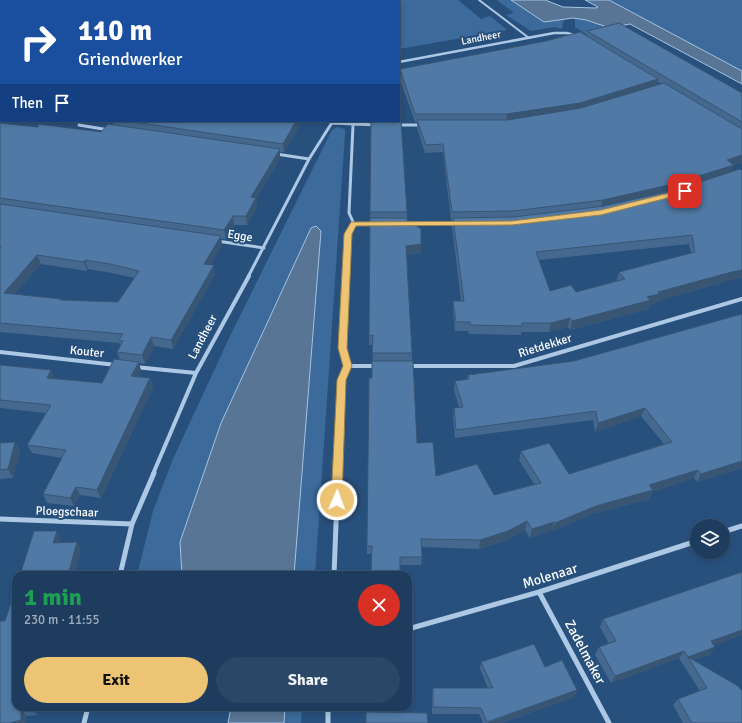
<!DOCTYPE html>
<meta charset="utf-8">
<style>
:root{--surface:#1e3c5e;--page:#2b4767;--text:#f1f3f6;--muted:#a1adbc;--line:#3c5673;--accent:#ecc474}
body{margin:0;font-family:Signika,sans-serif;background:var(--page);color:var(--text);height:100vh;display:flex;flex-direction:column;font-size:15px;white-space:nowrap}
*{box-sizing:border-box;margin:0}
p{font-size:13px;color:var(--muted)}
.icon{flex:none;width:22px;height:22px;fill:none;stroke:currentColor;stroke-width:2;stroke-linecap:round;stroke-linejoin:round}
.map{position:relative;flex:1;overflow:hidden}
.details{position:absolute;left:12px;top:571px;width:400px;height:140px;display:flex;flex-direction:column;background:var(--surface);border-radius:12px;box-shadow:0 2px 6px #0003,0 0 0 1px var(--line)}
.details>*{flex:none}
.guide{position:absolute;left:0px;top:0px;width:400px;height:122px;box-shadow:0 2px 6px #0003,0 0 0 1px var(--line);background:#1a4fa0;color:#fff;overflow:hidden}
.fabs{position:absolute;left:690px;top:519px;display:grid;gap:8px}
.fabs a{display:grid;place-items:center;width:40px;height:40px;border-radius:50%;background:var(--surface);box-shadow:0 2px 6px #0003,0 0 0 1px var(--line);font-size:20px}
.pin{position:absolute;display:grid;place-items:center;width:34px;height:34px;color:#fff;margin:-17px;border-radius:8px;box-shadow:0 2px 6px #0006}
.me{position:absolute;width:44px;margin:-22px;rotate:2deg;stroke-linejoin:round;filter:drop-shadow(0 0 3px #0008)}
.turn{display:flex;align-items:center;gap:14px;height:84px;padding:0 12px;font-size:18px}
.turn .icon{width:52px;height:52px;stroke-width:2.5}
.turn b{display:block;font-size:28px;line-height:34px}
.then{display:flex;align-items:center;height:38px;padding:0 12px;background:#0003;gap:8px;font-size:15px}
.round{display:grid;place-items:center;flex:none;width:42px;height:42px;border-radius:21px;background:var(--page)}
.overview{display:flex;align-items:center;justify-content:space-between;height:68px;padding:0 12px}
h1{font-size:24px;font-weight:700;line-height:30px;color:#1e9e55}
.cta{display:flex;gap:8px;margin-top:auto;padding:8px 12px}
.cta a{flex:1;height:46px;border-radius:24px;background:var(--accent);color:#111;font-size:16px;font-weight:700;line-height:46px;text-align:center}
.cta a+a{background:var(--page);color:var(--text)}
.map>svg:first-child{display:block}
.green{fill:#3c6a9a}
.water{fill:#597595;stroke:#a2c4e5}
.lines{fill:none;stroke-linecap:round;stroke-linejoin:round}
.lane{stroke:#adc8e4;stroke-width:2}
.street-far3{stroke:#adc8e4;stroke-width:2.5}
.street-far2{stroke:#adc8e4;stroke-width:3}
.street-far1{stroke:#adc8e4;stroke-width:4}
.street{stroke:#adc8e4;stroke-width:5}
.wall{fill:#45698e;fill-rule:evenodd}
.shaded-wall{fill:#385574}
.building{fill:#507aa5;stroke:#385574;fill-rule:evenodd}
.route{fill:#ecc474;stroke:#997f4b}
.labels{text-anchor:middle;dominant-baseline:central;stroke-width:4;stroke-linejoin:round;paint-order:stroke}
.far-street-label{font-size:10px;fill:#fff;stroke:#28507d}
.street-label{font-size:12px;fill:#fff;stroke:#28507d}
.near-street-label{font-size:14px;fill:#fff;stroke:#28507d}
</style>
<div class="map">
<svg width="742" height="723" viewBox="0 0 742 723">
<rect width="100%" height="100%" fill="#28507d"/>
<!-- green -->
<path class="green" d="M 297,0 L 458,0 L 481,19 L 490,16 L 507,30 L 399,49 L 399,1 Z
M 497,0 L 511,0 L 544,22 L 564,19 L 562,29 L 555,27 L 531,31 L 506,15 L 514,13 Z
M 609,0 L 742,0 L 742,71 Z
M 575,18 L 598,23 L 610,28 L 587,35 L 575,27 Z
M 337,127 L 345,129 L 345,134 L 315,575 L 294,575 L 321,231 L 316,226 L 311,228 L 221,423 L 180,542 L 182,575 L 137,575 L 153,511 L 173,459 L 230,336 L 319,156 L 332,130 Z
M 285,707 L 302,707 L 301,723 L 284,723 Z"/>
<!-- water -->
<path class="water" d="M 511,0 L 545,0 L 563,7 L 596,8 L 598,7 L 585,0 L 609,0 L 742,71 L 742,84 L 630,24 L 610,28 L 586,20 L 573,18 L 544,22 Z
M 316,226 L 321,231 L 294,575 L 182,575 L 180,542 L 221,423 L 311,228 Z
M 231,707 L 285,707 L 284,723 L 228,723 Z"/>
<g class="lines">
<!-- lane -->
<path class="lane" d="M 479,0 L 529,38"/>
<!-- street-far3 -->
<path class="street-far3" d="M 399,62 L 554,33 L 567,33 L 577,36"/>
<!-- street-far2 -->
<path class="street-far2" d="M 332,123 L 377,125
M 79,125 L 109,130
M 397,125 L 421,125
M 276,154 L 309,159
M 406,223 L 458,223
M 354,224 L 376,223
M 217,241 L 264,248
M 248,277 L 309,159 L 333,121
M 346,277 L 348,235 L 354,224 L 349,213 L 353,125"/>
<!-- street-far1 -->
<path class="street-far1" d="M 0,352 L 116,365
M 347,366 L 377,366
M 408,366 L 514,366 L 742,299
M 135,367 L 196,373
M 153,474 L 196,373 L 249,276
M 338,474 L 342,380 L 347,366 L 342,348 L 346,276"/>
<!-- street -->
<path class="street" d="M 0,519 L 132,524
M 723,532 L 742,526
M 120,575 L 132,524 L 154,473
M 334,575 L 338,473
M 539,592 L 609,723
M 408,629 L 539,592 L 697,541
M 328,707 L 328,723
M 84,723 L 88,707"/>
</g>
<!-- wall -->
<path class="wall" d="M 587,31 L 742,93 L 742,163 L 734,165 L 731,172 L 724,282 L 657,301 L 656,303 L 649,305 L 648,309 L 570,330 L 568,327 L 549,332 L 521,332 L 521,335 L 469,334 L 468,331 L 455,331 L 453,309 L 453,301 L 461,301 L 452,226 L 453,220 L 451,220 L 443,152 L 425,153 L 417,128 L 417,122 L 415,122 L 399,77 L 400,69 L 586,36 ZM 657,82 L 658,82 L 661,84 L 656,85 ZM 689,244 L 691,253 L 619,272 L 616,281 L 576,292 L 550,291 L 539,260 Z
M 399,87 L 400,120 L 407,212 L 407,220 L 421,244 L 421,253 L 407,255 L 412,353 L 412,361 L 417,443 L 436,476 L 494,495 L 534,484 L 519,460 L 521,451 L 569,474 L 664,444 L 641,416 L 595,432 L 593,420 L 455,438 L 453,417 L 454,408 L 459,407 L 454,390 L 455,381 L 467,379 L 468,375 L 574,361 L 742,314 L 742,468 L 697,482 L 694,478 L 652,492 L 649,499 L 593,514 L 552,531 L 552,530 L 530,538 L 525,530 L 507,540 L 479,549 L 422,547 L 422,557 L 421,565 L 400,565 L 400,575 L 371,575 L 372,554 L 367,554 L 367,546 L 373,345 L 369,345 L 371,121 L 399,121 Z
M 113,121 L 302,121 L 284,152 L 280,152 L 280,158 L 256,199 L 257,207 L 247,225 L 234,225 L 226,239 L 221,239 L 222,245 L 210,265 L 215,274 L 173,349 L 154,346 L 145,364 L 139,363 L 141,371 L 138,377 L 150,378 L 153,387 L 101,498 L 80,495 L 74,506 L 47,503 L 43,494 L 62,458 L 32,453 L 27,445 L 46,413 L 0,408 L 0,365 L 51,370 L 55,379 L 102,383 L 120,360 L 117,352 L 121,346 L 119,343 L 0,332 L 0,123 L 38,127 L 101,132 L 114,125 ZM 41,264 L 87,271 L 88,269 L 112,273 L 134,278 L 118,302 L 61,300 L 14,294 Z
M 15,442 L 20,451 L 13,478 L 0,479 L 0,443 Z
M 603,619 L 742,635 L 714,645 L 710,655 L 693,660 L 742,723 L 683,723 L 673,705 L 678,699 L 700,691 L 679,658 L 611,683 L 595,655 L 599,647 L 609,644 L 600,627 Z
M 481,662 L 545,667 L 577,690 L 574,697 L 502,723 L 483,723 L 479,714 L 432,714 L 432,695 L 433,688 L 488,688 L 480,669 Z
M 16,707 L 40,707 L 37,715 L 26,716 L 26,723 L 0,723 Z"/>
<!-- shaded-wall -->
<path class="shaded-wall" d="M 658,79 L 656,87 L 578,111 L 506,122 L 507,114 Z
M 296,121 L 302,121 L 284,152 L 283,144 Z
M 280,149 L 280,158 L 256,199 L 257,207 L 247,225 L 246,216 L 251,197 Z
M 742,155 L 742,163 L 734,165 L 731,174 L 670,193 L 600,209 L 603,200 Z
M 233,216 L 234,225 L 226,239 L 224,230 Z
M 221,236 L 222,245 L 206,273 L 204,264 Z
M 421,244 L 421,253 L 406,255 L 406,246 Z
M 37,255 L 41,264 L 8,302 L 4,293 Z
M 85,260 L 88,269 L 87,271 L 84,262 Z
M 214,265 L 215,274 L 173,349 L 171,340 Z
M 742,270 L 742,278 L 724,282 L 657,301 L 656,303 L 649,305 L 648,309 L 570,330 L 572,321 L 647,297 L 658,292 L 728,273 Z
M 570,318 L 568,327 L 549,332 L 551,323 Z
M 151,337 L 154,346 L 145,364 L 142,355 Z
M 139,362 L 141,371 L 134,385 L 131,376 Z
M 51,370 L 55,379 L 47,378 Z
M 150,378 L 153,387 L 101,498 L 97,490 Z
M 645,408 L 641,416 L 595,432 L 598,423 Z
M 15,442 L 20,451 L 13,478 L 8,469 Z
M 742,461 L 742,468 L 697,482 L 701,474 Z
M 698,470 L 694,478 L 652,492 L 649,499 L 593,514 L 552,531 L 555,523 L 649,485 Z
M 76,487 L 80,495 L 74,506 L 70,498 Z
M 527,521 L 525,530 L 507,540 L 479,549 L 480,540 Z
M 554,522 L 552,530 L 530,538 L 532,529 Z
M 57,531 L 61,539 L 57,551 L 53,543 Z
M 77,542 L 81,550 L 75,575 L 68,575 Z
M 742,630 L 742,635 L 705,649 L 711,641 Z
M 715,647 L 710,655 L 690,661 L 688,657 L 683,664 L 688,657 Z
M 684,651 L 679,658 L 611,683 L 615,676 Z
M 577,690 L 574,697 L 502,723 L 487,723 Z
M 32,707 L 40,707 L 37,715 L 32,709 Z
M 21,709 L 26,716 L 26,723 L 10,723 Z"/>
<!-- building -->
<path class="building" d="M 619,23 L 742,93 L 742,122 L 587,31 Z
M 580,32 L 658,79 L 580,103 L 507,114 L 415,114 L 400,69 L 546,41 Z
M 664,83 L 742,129 L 742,155 L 727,160 L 734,165 L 673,184 L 603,200 L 513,211 L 452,212 L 443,144 L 426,145 L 417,120 L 508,120 L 581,108 Z
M 399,87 L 401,114 L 399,114 Z
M 399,120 L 401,120 L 407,212 L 370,212 L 371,121 L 399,121 Z
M 127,121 L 296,121 L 283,144 Z
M 0,123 L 38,127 L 38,124 L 101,132 L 108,124 L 280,149 L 251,197 L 256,198 L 246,216 L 233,216 L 224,230 L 0,198 Z
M 740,169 L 742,171 L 742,270 L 728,273 L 658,292 L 659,294 L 647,297 L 651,300 L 572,321 L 570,318 L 551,323 L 522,323 L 522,326 L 470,325 L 470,322 L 456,322 L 453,301 L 464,301 L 453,218 L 514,217 L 604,206 L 675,190 ZM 692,235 L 695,252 L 619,272 L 625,279 L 576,292 L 571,285 L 550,291 L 536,252 Z
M 0,204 L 221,236 L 204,264 L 214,265 L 171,340 L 151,337 L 142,355 L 117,352 L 123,341 L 119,340 L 123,334 L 0,323 L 0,249 L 1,247 L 0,247 ZM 37,255 L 84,262 L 85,260 L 110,264 L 139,271 L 118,302 L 60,300 L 61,299 L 4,293 Z
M 370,218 L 407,218 L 407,220 L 421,229 L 421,244 L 406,246 L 412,353 L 372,353 L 373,335 L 369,336 Z
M 742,314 L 742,461 L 701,474 L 698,470 L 649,485 L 653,490 L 596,506 L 555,523 L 554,522 L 532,529 L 527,521 L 508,531 L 480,540 L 421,539 L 422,557 L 400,557 L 400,574 L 371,574 L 372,546 L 367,546 L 369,378 L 372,378 L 372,361 L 413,361 L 417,443 L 433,442 L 436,476 L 477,464 L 494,495 L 541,483 L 521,451 L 549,443 L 569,474 L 672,442 L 645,408 L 598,423 L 596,411 L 456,430 L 454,408 L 463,407 L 455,381 L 469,379 L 468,375 L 574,361 Z
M 114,359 L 139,362 L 131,376 L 150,378 L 97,490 L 76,487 L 70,498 L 43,494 L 66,450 L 27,445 L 51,405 L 0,400 L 0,365 L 51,370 L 47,378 L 102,383 Z
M 15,442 L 8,469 L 0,470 L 0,443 Z
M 34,531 L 57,531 L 53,543 L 77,542 L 68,575 L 20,575 Z
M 742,572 L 742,630 L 711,641 L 715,647 L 688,657 L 684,651 L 615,676 L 599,647 L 616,641 L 603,619 Z
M 16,587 L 16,707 L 32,707 L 32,709 L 21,709 L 21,720 L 10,723 L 0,723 L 0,621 L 5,621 Z
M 534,644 L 545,667 L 562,660 L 577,690 L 487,722 L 481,708 L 433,707 L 433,688 L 493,688 L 481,662 Z
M 688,657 L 738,686 L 742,691 L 742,723 L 692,723 L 678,699 L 707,688 Z
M 366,712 L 427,713 L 428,723 L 366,723 Z"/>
<!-- route -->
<path class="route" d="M 685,189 L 688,191 L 687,193 L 601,215 L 512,225 L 356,226 L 352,234 L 347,348 L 352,366 L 346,380 L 342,500 L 340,503 L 337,505 L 333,503 L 331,500 L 337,380 L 343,366 L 338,348 L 344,234 L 351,222 L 512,221 L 601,210 Z"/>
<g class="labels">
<!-- far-street labels -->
<g class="far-street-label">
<text transform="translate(481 38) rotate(-11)">Landheer</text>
</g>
<!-- street labels -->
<g class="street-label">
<text transform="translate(240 236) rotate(9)">Egge</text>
<text transform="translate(203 337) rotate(-62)">Landheer</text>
<text transform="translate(545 346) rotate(-17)">Rietdekker</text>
<text transform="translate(87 352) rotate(6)">Kouter</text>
<text transform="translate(67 512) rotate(2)">Ploegschaar</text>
</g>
<!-- near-street labels -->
<g class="near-street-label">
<text transform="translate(550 576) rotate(-17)">Molenaar</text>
<text transform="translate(585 652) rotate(62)">Zadelmaker</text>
</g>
</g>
</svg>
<div class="fabs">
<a><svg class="icon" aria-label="layers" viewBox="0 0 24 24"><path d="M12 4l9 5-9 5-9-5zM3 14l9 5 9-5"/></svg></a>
</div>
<div class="pin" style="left:685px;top:191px;background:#d93025"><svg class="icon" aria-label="arrive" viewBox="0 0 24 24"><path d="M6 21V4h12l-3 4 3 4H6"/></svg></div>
<svg class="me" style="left:337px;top:500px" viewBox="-20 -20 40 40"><circle r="17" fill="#ecc474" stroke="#fff" stroke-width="3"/><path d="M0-11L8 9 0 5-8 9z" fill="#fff"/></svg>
<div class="guide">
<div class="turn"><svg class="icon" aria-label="right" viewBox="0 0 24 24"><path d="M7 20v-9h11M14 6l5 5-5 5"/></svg><div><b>110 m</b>Griendwerker</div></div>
<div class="then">Then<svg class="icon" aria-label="arrive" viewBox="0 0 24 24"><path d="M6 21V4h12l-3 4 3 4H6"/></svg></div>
</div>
<section class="details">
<div class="overview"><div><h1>1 min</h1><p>230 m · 11:55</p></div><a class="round" style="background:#d93025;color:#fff"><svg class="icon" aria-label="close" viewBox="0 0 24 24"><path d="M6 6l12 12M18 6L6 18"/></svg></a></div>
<div class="cta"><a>Exit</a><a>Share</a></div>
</section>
</div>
